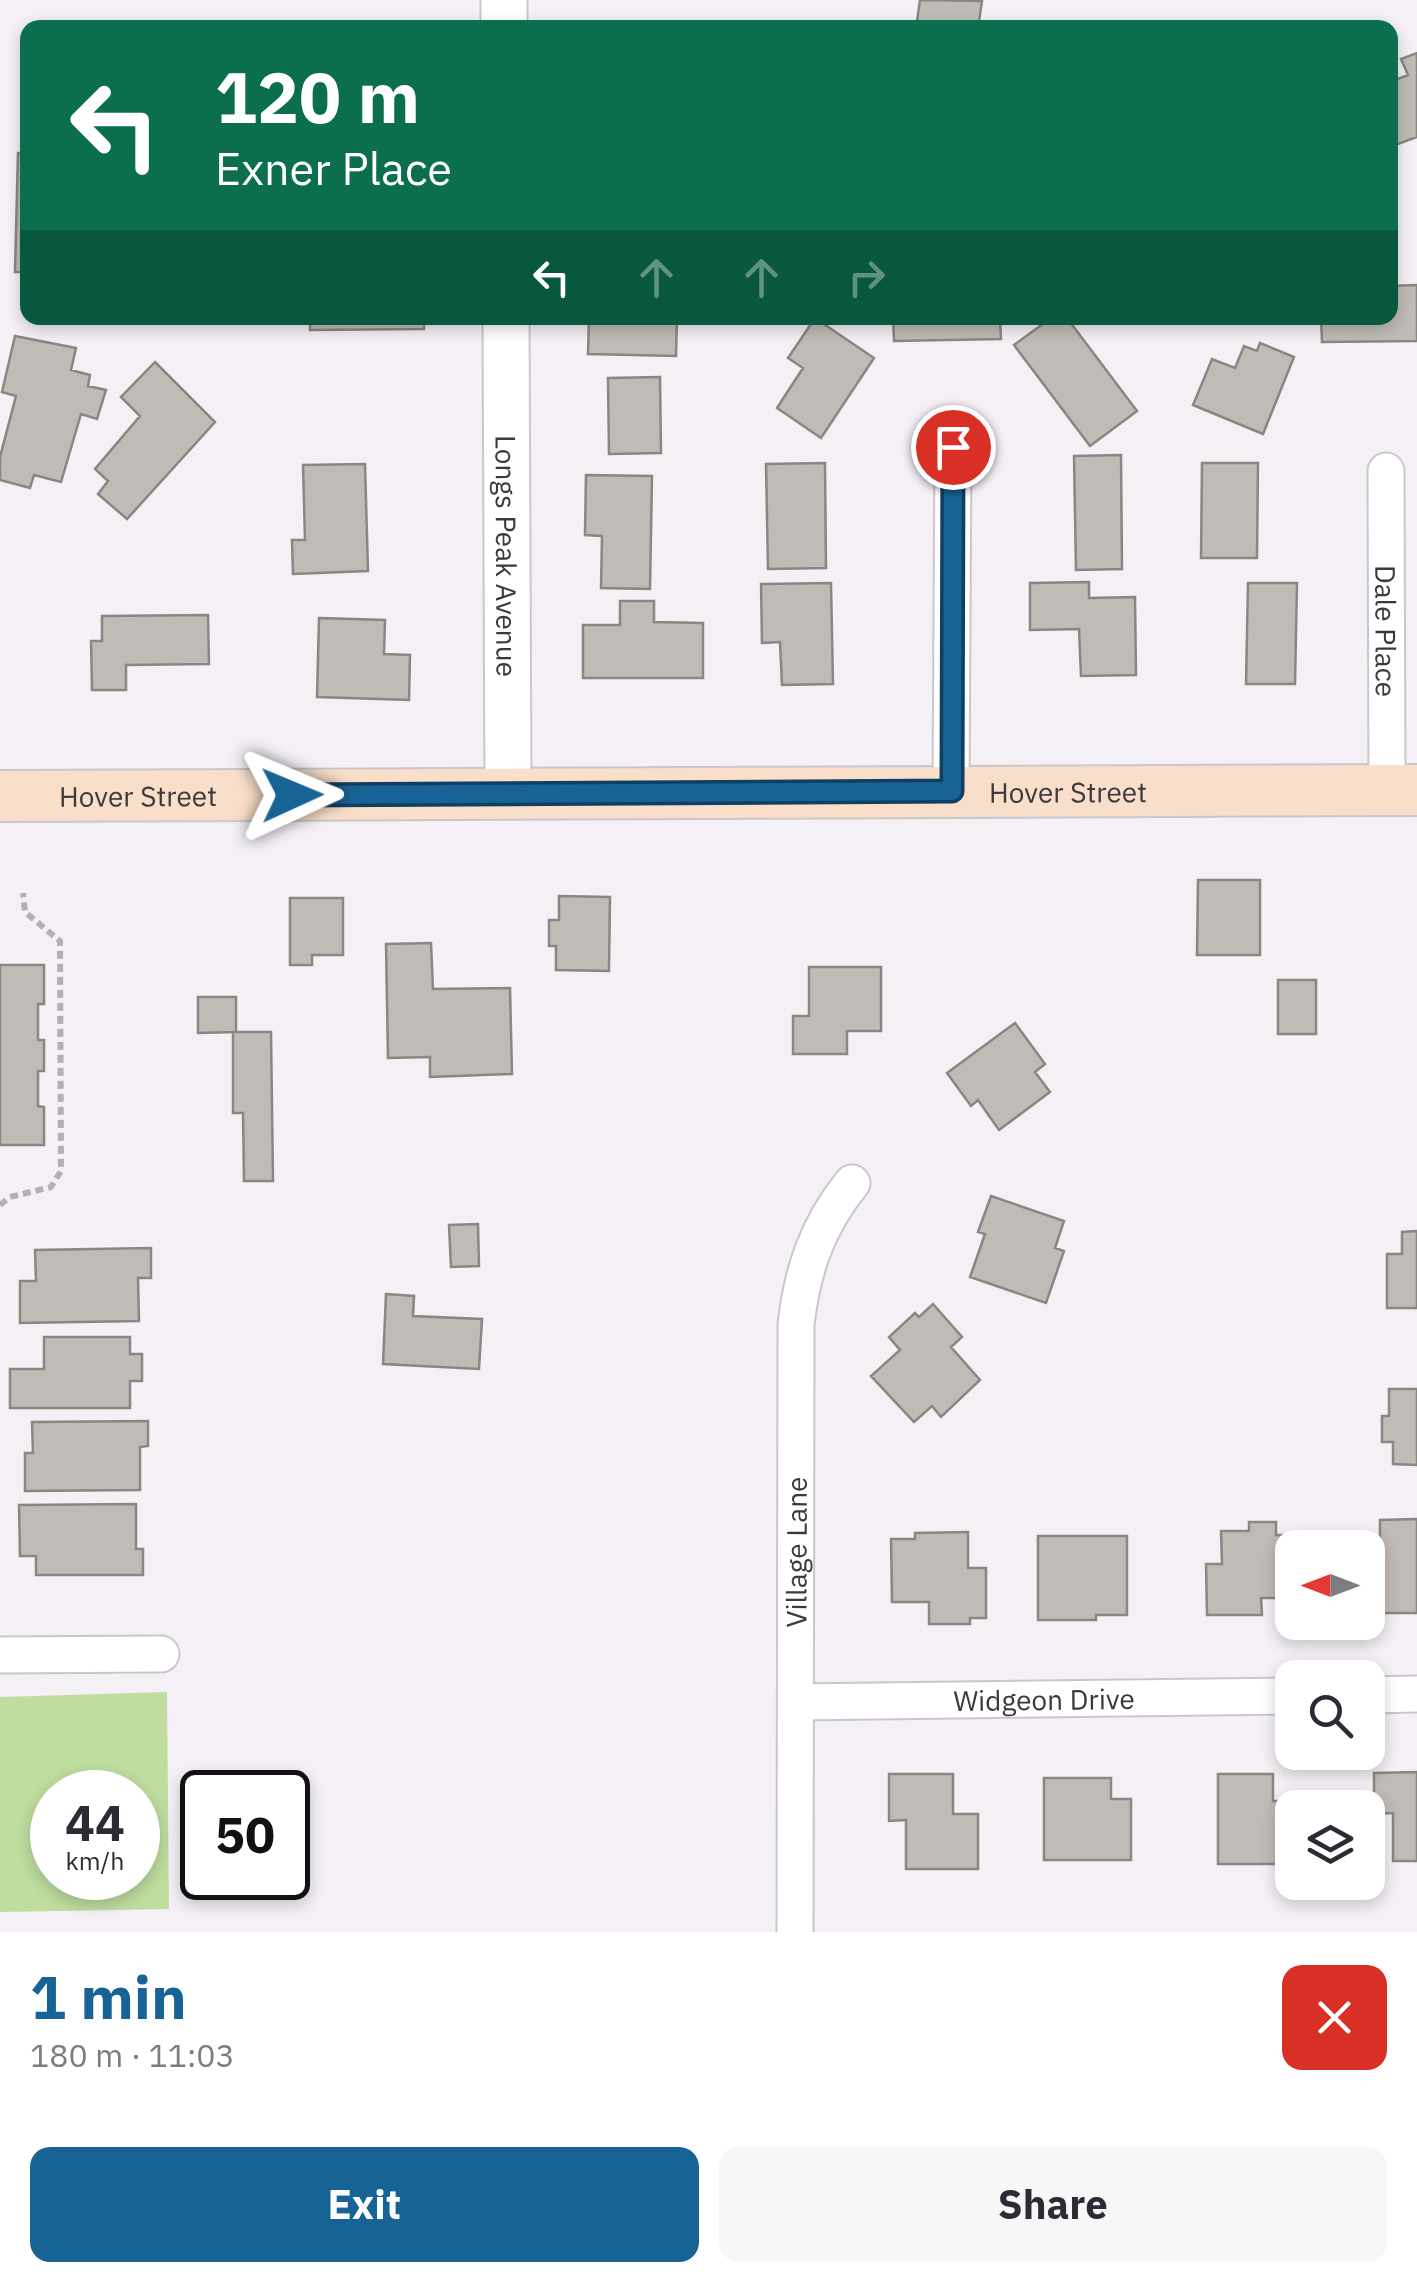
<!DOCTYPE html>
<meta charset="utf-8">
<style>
:root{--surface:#fff;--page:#f7f7f7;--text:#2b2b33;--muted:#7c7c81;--accent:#176396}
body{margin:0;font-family:"IBM Plex Sans",sans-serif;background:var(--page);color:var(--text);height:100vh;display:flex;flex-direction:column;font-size:38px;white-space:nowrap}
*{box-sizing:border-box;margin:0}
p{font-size:32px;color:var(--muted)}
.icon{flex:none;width:55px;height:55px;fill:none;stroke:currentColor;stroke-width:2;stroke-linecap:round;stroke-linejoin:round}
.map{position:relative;height:1932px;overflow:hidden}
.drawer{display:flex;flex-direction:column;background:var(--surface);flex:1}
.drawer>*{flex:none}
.top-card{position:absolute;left:20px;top:20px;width:1378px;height:305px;border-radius:20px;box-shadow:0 5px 15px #0003;background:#0b6e4f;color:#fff;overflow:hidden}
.needle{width:65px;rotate:270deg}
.buttons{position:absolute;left:1275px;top:1530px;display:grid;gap:20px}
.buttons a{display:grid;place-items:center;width:110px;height:110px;border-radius:20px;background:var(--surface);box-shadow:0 5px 15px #0003;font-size:50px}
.speed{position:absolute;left:30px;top:1770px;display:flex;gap:20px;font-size:50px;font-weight:700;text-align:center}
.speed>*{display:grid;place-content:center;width:130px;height:130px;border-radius:50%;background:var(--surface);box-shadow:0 5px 15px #0003;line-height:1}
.speed small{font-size:25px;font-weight:400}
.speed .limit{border:5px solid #111;border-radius:15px;background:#fff;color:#111}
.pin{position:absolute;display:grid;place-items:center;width:85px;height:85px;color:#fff;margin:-42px;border:5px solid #fff;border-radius:50%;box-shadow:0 2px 10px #0007}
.me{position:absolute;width:110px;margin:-55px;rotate:89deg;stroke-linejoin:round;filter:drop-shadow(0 0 8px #0008)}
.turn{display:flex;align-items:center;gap:35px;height:210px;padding:0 30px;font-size:45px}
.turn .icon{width:130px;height:130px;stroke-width:2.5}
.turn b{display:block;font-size:70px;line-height:85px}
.lanes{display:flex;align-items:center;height:95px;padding:0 30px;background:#0003;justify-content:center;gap:50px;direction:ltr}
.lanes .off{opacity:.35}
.round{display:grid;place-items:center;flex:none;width:105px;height:105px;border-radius:20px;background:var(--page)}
.headline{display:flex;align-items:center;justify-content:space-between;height:170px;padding:0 30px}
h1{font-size:60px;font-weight:700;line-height:75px;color:var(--accent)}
.cta{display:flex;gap:20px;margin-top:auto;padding:20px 30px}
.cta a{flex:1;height:115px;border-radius:20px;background:var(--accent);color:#fff;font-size:40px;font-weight:700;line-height:115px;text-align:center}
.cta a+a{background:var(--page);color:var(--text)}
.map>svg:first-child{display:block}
.green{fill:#bfdd9f;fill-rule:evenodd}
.building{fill:#c0bbb6;stroke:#8c8681;stroke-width:2.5}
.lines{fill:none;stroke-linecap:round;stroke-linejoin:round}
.minor-casing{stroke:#cbc6cd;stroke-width:39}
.tertiary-casing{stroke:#cbc6cd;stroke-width:49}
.secondary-casing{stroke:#cbc6cd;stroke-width:54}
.path{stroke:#b3afb4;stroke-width:6;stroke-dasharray:8 5;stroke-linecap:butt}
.minor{stroke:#fff;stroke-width:35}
.tertiary{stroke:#fff;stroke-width:45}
.secondary{stroke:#f9deca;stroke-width:50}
.route-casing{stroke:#0f4062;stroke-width:25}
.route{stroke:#176396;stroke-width:18}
.labels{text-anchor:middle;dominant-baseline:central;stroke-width:9;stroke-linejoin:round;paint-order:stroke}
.street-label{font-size:28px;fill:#3b393c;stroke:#fff}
</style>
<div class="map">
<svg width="1417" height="1932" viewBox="0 0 1417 1932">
<rect width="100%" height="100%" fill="#f4f0f6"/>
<!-- green -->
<path class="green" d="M 167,1692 L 169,1909 L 0,1912 L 0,1697 ZM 52,1792 L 138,1792 L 138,1878 L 52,1878 Z"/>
<!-- building -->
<path class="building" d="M 920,0 L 982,1 L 978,28 L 916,28 Z
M 601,22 L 754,23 L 754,28 L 601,28 Z
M 1417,53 L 1417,137 L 1390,147 L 1390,82 L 1408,75 L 1401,59 Z
M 28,129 L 28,272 L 15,272 L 18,153 L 27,153 Z
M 1417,285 L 1417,341 L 1322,342 L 1321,318 L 1390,318 L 1390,286 Z
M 310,318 L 424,318 L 424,329 L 310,330 Z
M 589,318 L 677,318 L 676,356 L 588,354 Z
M 815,318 L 874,358 L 821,438 L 777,408 L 803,368 L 788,358 Z
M 893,318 L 1000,318 L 1001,339 L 894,341 Z
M 1051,318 L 1067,318 L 1137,411 L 1090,446 L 1014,345 Z
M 15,336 L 76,348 L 71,370 L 90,375 L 88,386 L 106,390 L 97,419 L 81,414 L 61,482 L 34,475 L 30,488 L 0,480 L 0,457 L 16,396 L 2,392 Z
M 1260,343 L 1294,357 L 1263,434 L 1193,405 L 1212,359 L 1235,368 L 1244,346 L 1257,351 Z
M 155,362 L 215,422 L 127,519 L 98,494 L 108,481 L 95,469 L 140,416 L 121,397 Z
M 660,377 L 661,453 L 609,454 L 608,378 Z
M 1121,455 L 1122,569 L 1076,570 L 1074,456 Z
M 825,463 L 826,568 L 768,569 L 766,464 Z
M 1202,463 L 1258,463 L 1257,558 L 1201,558 Z
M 365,464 L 368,571 L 293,574 L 292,540 L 305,540 L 303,465 Z
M 586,475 L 652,476 L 650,589 L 601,588 L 602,536 L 585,535 Z
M 1089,582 L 1089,598 L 1135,597 L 1136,675 L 1081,676 L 1079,629 L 1030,630 L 1030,583 Z
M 831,583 L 833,684 L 782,685 L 780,642 L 762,643 L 761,584 Z
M 1248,583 L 1297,583 L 1295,684 L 1246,684 Z
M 620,601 L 654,601 L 654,622 L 703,623 L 703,678 L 583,678 L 583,625 L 620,625 Z
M 208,615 L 209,664 L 126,665 L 126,690 L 92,690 L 91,641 L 102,641 L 102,616 Z
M 319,618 L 385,620 L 384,654 L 410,655 L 409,700 L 317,697 Z
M 1198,880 L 1260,880 L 1260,955 L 1197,955 Z
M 559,896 L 610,897 L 609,971 L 556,970 L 556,946 L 549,946 L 549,920 L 559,920 Z
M 290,898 L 343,898 L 343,955 L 312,955 L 312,965 L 290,965 Z
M 431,943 L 433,989 L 510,988 L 512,1074 L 430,1077 L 430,1057 L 388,1058 L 386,944 Z
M 0,965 L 44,965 L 44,1004 L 38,1004 L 38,1040 L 44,1040 L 44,1071 L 38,1071 L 38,1106 L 44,1107 L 44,1145 L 0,1145 Z
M 809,967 L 881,967 L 881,1031 L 847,1031 L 847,1054 L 793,1054 L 793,1016 L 809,1016 Z
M 1278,980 L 1316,980 L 1316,1034 L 1278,1034 Z
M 198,997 L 236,997 L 236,1032 L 198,1033 Z
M 1015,1023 L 1045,1064 L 1035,1072 L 1050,1092 L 999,1130 L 978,1100 L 971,1106 L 947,1073 Z
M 233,1032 L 271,1032 L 273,1181 L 244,1181 L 243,1113 L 233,1113 Z
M 991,1196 L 1064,1221 L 1055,1248 L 1064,1251 L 1046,1303 L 970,1277 L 985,1234 L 978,1232 Z
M 478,1224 L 479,1266 L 451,1267 L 449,1225 Z
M 1417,1231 L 1417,1308 L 1387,1308 L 1387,1254 L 1402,1254 L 1402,1232 Z
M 151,1248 L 151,1278 L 138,1278 L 139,1321 L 20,1323 L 20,1281 L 36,1281 L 35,1250 Z
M 386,1294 L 414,1296 L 413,1316 L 482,1319 L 479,1369 L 383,1364 Z
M 933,1304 L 962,1337 L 951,1347 L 980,1380 L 941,1417 L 932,1406 L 914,1422 L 871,1376 L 900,1350 L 889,1337 L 915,1313 L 919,1317 Z
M 44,1337 L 130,1337 L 130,1354 L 142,1354 L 142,1381 L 130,1381 L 130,1408 L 10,1408 L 10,1369 L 44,1369 Z
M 1389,1389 L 1417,1389 L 1417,1465 L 1393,1464 L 1393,1442 L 1382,1442 L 1382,1416 L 1389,1416 Z
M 148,1421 L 148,1446 L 140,1447 L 140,1490 L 25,1491 L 25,1453 L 33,1453 L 32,1422 Z
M 136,1504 L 136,1549 L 143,1549 L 143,1575 L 36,1575 L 36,1556 L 20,1556 L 19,1505 Z
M 1417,1519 L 1417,1613 L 1380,1613 L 1380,1520 Z
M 1249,1522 L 1276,1522 L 1276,1535 L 1299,1535 L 1299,1548 L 1292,1548 L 1292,1598 L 1261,1598 L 1262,1615 L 1207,1615 L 1206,1564 L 1222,1564 L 1221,1531 L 1249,1531 Z
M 968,1532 L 968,1568 L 986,1568 L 986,1618 L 970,1618 L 970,1624 L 929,1624 L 929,1602 L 892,1602 L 891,1539 L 915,1539 L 915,1533 Z
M 1038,1536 L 1127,1536 L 1127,1615 L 1096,1615 L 1096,1620 L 1038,1620 Z
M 1417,1772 L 1417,1861 L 1393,1861 L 1393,1813 L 1374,1814 L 1374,1773 Z
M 889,1774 L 953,1774 L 953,1814 L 978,1814 L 978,1869 L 906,1869 L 906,1820 L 889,1821 Z
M 1218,1774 L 1273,1774 L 1273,1801 L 1292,1801 L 1292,1864 L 1218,1864 Z
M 1044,1778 L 1111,1778 L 1111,1799 L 1131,1799 L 1131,1860 L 1044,1860 Z"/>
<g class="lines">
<defs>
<g id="minor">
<path id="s1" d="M 1386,471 L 1387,790"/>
<path d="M 951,791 L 953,447"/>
<path d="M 0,1655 L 161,1654"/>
<path d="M 1368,1695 L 1417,1694"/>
<path id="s2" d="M 796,1702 L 1292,1696"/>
<path id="s3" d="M 795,1932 L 796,1325 C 802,1271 817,1226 852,1183"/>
</g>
<g id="tertiary">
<path d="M 504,0 L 504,28"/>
<path id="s4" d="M 506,318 L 508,793"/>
</g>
<g id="secondary">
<path id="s5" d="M 0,796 L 1417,790"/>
</g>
</defs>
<!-- minor casing -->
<use href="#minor" class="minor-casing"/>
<!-- tertiary casing -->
<use href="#tertiary" class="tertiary-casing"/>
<!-- secondary casing -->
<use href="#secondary" class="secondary-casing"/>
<!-- path -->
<path class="path" d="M 0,1205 L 10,1197 L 51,1187 L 61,1171 L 60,941 L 25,912 L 23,893"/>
<!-- minor -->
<use href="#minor" class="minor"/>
<!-- tertiary -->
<use href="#tertiary" class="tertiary"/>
<!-- secondary -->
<use href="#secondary" class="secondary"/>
</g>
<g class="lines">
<defs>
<path id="route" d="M 292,795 L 952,791 L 953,447"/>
</defs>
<!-- route casing -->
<use href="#route" class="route-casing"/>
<!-- route -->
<use href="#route" class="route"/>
</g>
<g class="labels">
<!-- street labels -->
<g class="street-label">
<text stroke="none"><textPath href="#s4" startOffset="238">Longs Peak Avenue</textPath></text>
<text stroke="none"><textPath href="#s1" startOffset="160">Dale Place</textPath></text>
<text stroke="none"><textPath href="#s5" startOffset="1068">Hover Street</textPath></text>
<text stroke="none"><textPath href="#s5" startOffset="138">Hover Street</textPath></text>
<text stroke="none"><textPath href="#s3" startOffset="380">Village Lane</textPath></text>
<text stroke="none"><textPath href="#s2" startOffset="248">Widgeon Drive</textPath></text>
</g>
</g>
</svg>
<div class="buttons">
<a><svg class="needle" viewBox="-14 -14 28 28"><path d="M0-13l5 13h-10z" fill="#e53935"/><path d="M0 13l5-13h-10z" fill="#7c7c81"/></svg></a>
<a><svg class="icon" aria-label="search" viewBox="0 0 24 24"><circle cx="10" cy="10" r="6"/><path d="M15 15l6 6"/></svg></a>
<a><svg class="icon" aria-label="layers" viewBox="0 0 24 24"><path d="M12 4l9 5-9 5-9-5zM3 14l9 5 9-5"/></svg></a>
</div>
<div class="speed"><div>44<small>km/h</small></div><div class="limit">50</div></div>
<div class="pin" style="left:953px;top:447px;background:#d93025"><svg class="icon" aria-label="arrive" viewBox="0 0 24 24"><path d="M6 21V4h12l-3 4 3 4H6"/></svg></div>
<svg class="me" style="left:292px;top:795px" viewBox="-20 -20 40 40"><path d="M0-17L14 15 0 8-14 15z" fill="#176396" stroke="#fff" stroke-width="4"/></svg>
<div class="top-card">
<div class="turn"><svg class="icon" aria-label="left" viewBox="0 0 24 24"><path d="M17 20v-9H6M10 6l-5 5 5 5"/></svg><div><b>120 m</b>Exner Place</div></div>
<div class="lanes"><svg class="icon" aria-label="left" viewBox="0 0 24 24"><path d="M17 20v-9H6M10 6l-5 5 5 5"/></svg><svg class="icon off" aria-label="ahead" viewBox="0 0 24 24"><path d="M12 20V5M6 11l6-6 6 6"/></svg><svg class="icon off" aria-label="ahead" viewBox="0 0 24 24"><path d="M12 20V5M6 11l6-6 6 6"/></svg><svg class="icon off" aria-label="right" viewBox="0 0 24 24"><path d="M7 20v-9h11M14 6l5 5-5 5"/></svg></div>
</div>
</div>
<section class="drawer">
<div class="headline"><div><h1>1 min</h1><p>180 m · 11:03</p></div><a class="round" style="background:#d93025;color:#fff"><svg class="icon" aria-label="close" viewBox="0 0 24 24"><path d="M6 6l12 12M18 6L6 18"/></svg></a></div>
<div class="cta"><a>Exit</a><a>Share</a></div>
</section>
